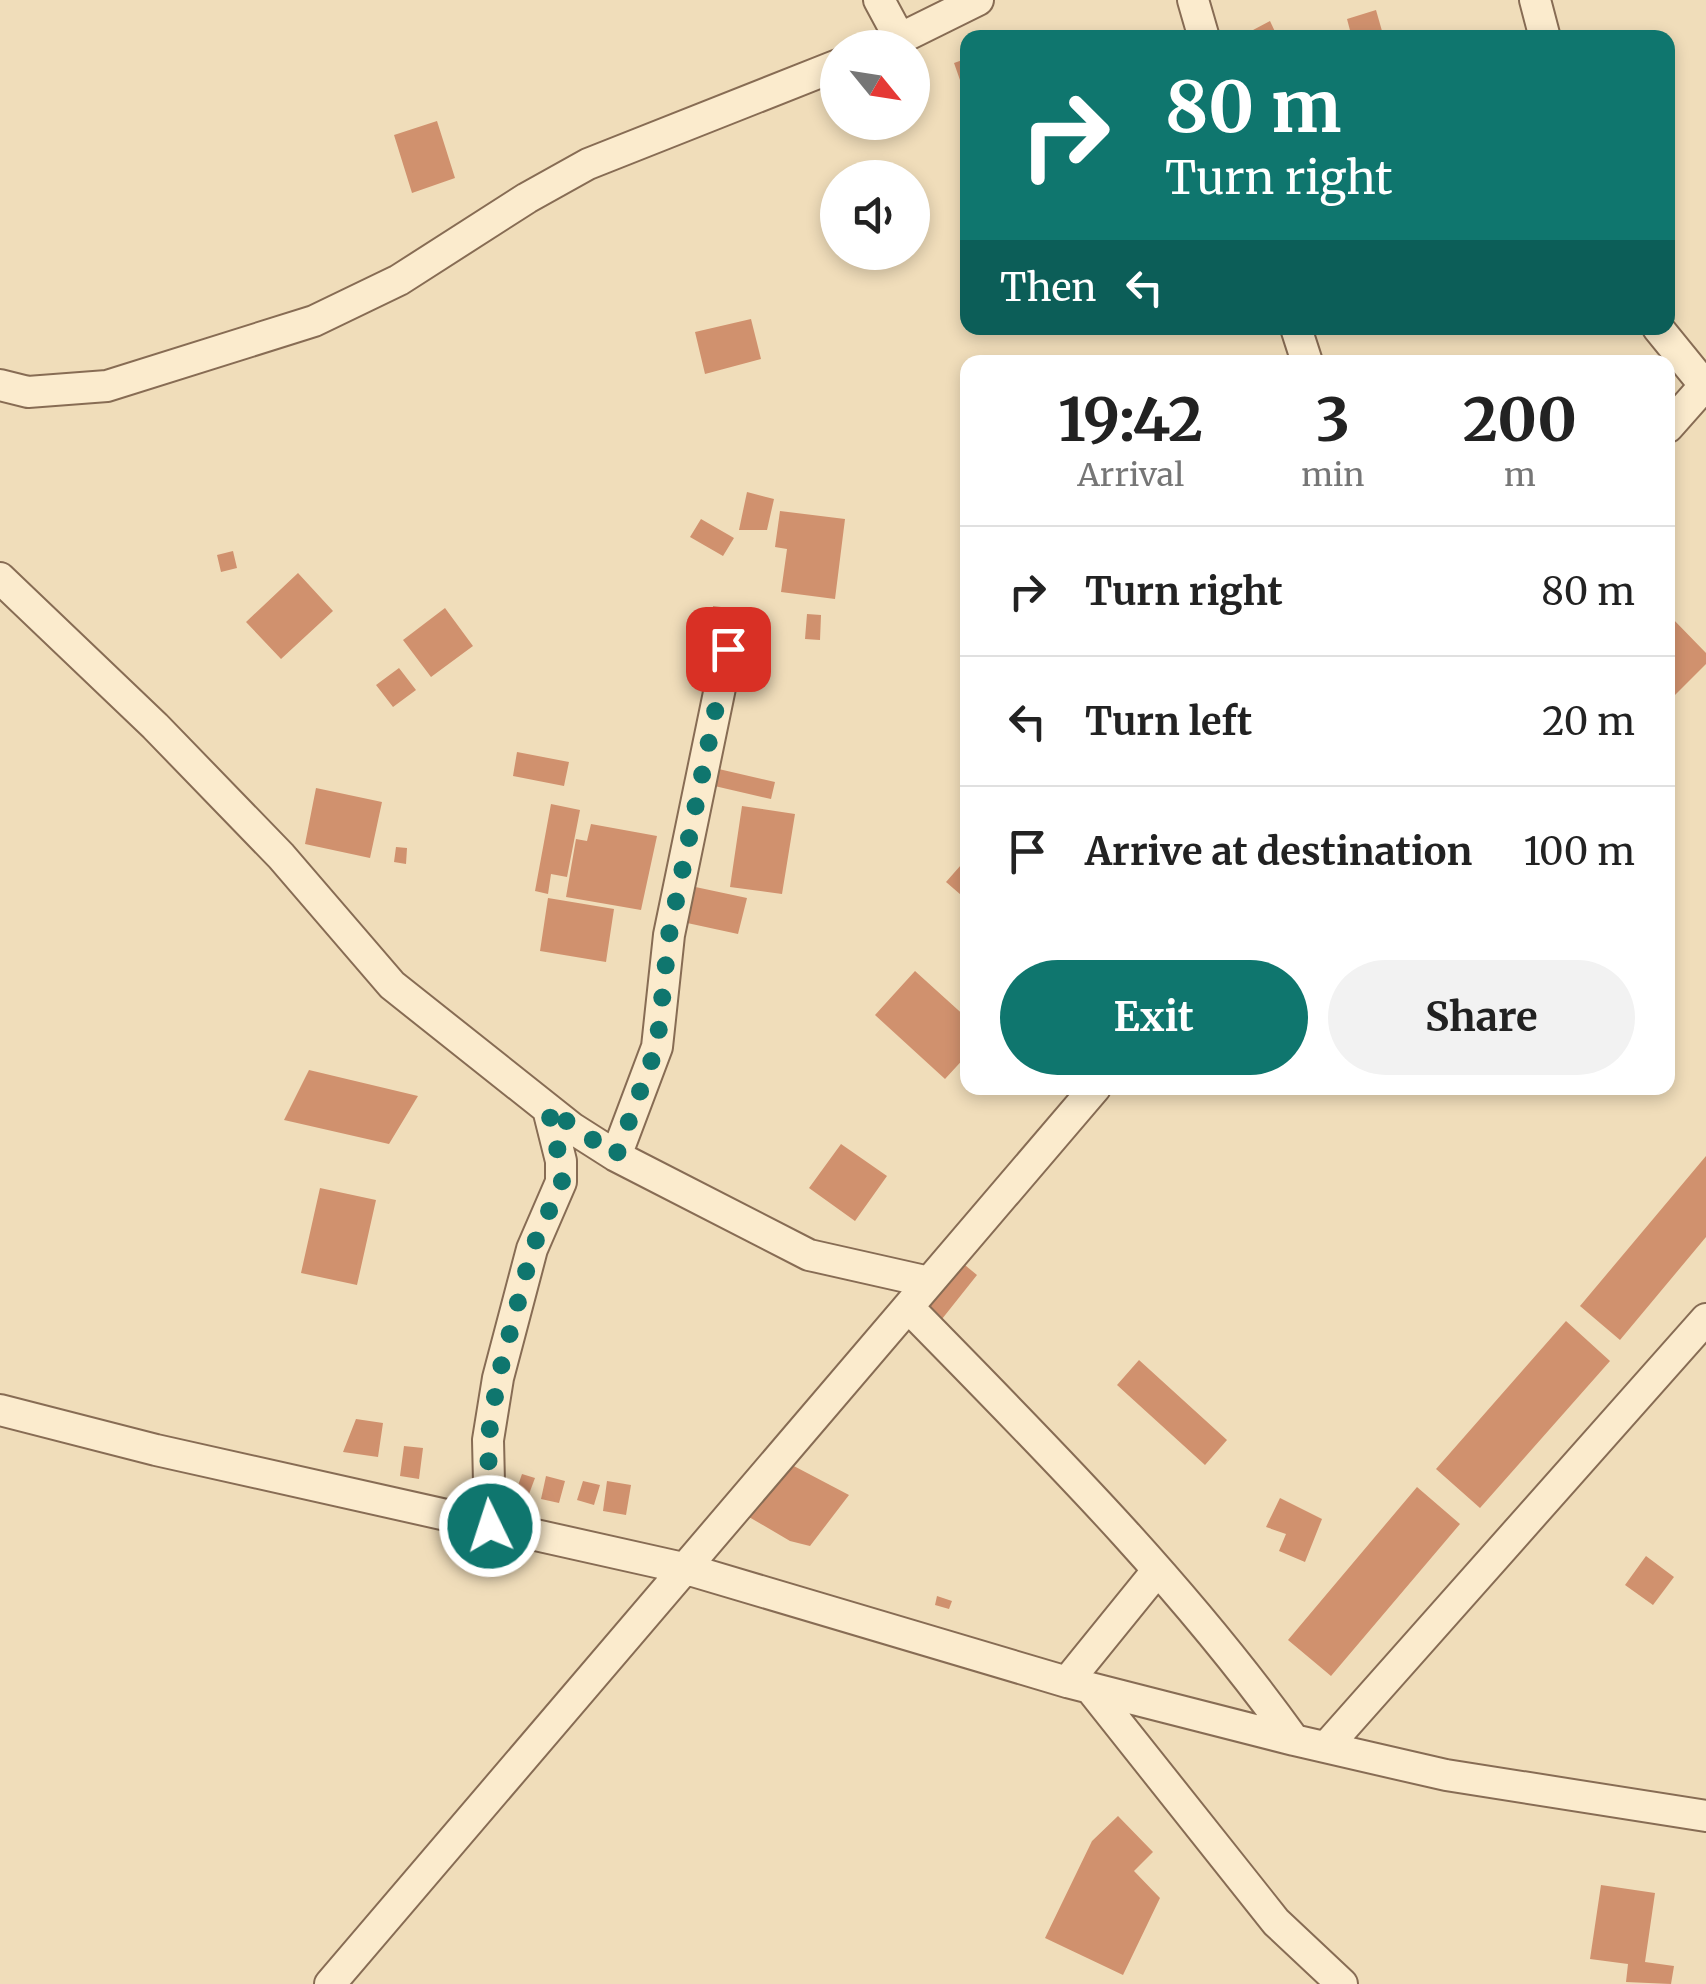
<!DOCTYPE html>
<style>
:root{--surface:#fff;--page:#f2f2f2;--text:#222;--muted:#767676;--line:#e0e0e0;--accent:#0f766e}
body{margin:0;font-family:Merriweather,serif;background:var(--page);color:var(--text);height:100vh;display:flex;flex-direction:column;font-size:38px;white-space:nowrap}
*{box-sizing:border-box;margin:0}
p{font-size:32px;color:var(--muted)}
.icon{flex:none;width:55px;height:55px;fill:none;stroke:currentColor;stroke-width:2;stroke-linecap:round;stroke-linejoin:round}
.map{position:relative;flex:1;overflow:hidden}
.sheet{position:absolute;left:960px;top:355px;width:715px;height:740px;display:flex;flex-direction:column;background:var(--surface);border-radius:20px;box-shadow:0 5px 15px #0003}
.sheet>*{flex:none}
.top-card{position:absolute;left:960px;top:30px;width:715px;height:305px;border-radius:20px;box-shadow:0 5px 15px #0003;background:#0f766e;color:#fff;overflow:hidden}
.needle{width:65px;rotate:120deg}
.buttons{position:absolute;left:820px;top:30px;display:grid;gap:20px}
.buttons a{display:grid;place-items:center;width:110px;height:110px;border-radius:50%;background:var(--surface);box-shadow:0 5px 15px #0003;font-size:50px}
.pin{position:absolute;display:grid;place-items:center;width:85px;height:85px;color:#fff;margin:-42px;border-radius:20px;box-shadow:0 5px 15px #0006}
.me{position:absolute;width:110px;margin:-55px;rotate:356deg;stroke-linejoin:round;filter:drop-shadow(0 0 8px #0008)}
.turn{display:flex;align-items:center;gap:35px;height:210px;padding:0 40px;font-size:45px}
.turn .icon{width:130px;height:130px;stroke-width:2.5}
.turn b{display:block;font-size:70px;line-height:85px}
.then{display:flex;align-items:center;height:95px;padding:0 40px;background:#0003;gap:20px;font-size:38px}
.eta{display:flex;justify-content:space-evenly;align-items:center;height:170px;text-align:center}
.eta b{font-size:60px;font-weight:700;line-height:70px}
.button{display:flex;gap:20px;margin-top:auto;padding:20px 40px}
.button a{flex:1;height:115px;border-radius:60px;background:var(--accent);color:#fff;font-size:40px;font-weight:700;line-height:115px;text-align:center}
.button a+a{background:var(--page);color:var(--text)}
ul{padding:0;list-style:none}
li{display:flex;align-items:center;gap:30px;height:130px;padding:0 40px;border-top:2px solid var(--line)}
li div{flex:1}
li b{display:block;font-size:38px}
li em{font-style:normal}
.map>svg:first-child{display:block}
.building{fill:#d0916e}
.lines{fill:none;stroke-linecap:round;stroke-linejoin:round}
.minor-casing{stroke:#876c54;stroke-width:34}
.minor{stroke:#fbebcd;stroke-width:30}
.route{stroke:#0f766e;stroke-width:18;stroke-dasharray:0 32.4}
</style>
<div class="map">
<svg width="1706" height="1984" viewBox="0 0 1706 1984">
<rect width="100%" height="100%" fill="#f0ddba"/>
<!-- building -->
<path class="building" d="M 1376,10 L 1384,38 L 1352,38 L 1347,19 Z
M 1270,21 L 1278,38 L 1256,38 L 1253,30 Z
M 968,58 L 968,100 L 967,100 L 954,63 Z
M 437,121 L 455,178 L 412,193 L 394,135 Z
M 751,319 L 761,359 L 705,374 L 695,332 Z
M 747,492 L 774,499 L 767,530 L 739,530 Z
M 780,511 L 845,519 L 835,599 L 781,592 L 787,549 L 775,547 Z
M 701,519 L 734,538 L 723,556 L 690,537 Z
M 233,551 L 237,568 L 221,572 L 217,555 Z
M 298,573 L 333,611 L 281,659 L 246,622 Z
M 713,606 L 721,607 L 721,625 L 712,625 Z
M 445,608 L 473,646 L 431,677 L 403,640 Z
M 740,609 L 766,618 L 763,636 L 731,630 Z
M 807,614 L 821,615 L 820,640 L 805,639 Z
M 1671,617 L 1706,653 L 1706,664 L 1668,702 L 1668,621 Z
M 399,668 L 416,690 L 393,707 L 376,685 Z
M 517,752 L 569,762 L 564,786 L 513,776 Z
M 710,767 L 775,782 L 771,799 L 706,784 Z
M 316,788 L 382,802 L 370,858 L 305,844 Z
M 551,804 L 580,810 L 567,877 L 551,874 L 548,894 L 535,891 Z
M 742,806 L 795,814 L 782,894 L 730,887 Z
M 591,824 L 657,836 L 641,910 L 566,897 L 576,839 L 587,841 Z
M 396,847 L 407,848 L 406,864 L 394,862 Z
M 968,857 L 968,901 L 946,882 Z
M 686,885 L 747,898 L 738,934 L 678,921 Z
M 548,898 L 614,909 L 606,962 L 540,951 Z
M 915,971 L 968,1019 L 968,1054 L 945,1079 L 875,1015 Z
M 309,1070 L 418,1096 L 389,1144 L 284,1120 Z
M 841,1144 L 887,1176 L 855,1221 L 809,1188 Z
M 1706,1156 L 1706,1237 L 1620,1340 L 1580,1306 Z
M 320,1188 L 376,1200 L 357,1285 L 301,1273 Z
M 960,1261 L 977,1275 L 942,1319 L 924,1305 Z
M 1566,1321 L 1610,1361 L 1480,1508 L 1436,1469 Z
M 1139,1360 L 1227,1440 L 1205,1465 L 1117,1385 Z
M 356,1419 L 383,1423 L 378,1457 L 343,1452 Z
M 404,1446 L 423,1448 L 419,1479 L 400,1476 Z
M 790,1464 L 849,1495 L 810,1546 L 790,1541 L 749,1517 Z
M 522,1474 L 535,1478 L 526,1502 L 514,1497 Z
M 546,1476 L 565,1481 L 559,1503 L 541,1499 Z
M 583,1481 L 600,1485 L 594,1505 L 577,1500 Z
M 607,1481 L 631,1485 L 626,1515 L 603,1511 Z
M 1417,1487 L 1460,1524 L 1331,1676 L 1288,1640 Z
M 1280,1498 L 1322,1519 L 1305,1562 L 1279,1551 L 1286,1534 L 1266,1527 Z
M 1646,1556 L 1674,1577 L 1653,1605 L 1625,1585 Z
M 937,1596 L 952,1601 L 949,1609 L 935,1605 Z
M 1118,1816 L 1153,1852 L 1134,1871 L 1160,1898 L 1123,1975 L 1045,1938 L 1092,1841 Z
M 1601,1885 L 1655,1893 L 1645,1962 L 1674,1966 L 1671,1984 L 1626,1982 L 1628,1964 L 1590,1959 Z"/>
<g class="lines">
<defs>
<path id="minor" d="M 879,0 L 900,39
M 1193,0 L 1204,38
M 1535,0 L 1545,38
M 881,48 L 978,0
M 1296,328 L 1307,362
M 1658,328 L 1706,387
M 0,385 L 28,392 L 107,386 L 314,321 L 399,280 L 527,198 L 588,164 L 838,65
M 1668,427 L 1706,384
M 0,578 L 155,726 L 281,856 L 392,985 L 572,1128 L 616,1156 L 809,1255 L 929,1282
M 616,1156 L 657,1047 L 669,935 L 728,649
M 908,1307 C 1043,1445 1181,1582 1294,1740
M 0,1410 L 156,1450 L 683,1568 L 1067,1682 L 1294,1740 L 1446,1775 L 1706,1816
M 490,1526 L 488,1440 L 498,1378 L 532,1249 L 561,1182 L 561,1161 L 548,1109
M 1067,1682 L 1157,1571
M 1090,1688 L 1276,1922 L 1342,1984
M 1327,1746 L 1706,1319
M 330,1984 L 1095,1088"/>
</defs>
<!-- minor casing -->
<use href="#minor" class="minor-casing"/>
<!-- minor -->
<use href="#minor" class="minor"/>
</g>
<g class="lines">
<!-- route -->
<path class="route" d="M 490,1526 L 488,1440 L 498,1378 L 532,1249 L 562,1182 L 560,1161 L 548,1108 L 616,1156 L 657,1046 L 669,935 L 728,649"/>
</g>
</svg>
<div class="buttons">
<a><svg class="needle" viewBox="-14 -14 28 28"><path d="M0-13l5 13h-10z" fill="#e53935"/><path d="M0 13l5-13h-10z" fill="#767676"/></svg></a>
<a><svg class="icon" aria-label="sound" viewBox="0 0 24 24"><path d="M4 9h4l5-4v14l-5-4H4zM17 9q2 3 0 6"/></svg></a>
</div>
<div class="pin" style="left:728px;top:649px;background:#d93025"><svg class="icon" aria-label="arrive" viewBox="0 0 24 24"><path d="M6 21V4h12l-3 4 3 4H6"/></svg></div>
<svg class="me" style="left:490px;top:1526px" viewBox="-20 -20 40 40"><circle r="17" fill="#0f766e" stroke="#fff" stroke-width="3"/><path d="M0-11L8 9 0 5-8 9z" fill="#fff"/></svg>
<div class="top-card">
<div class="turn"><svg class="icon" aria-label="right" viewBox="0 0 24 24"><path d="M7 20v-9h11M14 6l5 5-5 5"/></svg><div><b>80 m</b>Turn right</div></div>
<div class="then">Then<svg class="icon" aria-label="left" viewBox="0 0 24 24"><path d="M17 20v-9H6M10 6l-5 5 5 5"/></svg></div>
</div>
<section class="sheet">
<div class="eta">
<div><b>19:42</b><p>Arrival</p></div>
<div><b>3</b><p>min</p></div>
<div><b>200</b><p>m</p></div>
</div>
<ul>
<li><svg class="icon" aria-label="right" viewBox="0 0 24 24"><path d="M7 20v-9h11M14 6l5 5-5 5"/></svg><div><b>Turn right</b></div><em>80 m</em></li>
<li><svg class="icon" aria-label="left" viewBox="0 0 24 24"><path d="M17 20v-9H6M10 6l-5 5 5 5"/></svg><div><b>Turn left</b></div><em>20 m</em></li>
<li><svg class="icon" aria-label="arrive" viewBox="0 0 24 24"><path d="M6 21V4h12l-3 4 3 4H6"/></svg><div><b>Arrive at destination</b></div><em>100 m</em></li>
</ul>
<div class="button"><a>Exit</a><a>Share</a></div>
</section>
</div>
